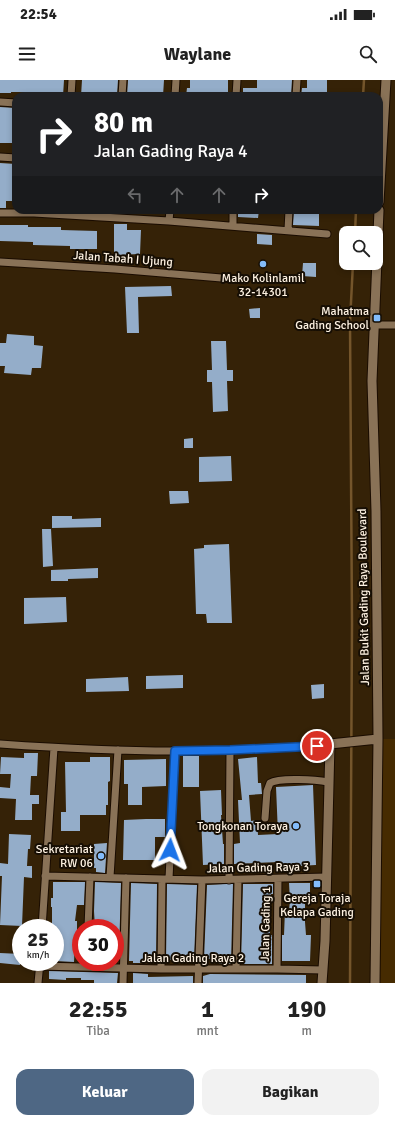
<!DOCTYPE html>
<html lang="id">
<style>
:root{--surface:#fff;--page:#f2f2f2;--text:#222;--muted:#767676;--accent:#4e6784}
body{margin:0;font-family:Signika,sans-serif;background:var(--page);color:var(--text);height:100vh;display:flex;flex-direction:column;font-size:15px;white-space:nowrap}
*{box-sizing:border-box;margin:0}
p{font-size:13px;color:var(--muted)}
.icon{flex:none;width:22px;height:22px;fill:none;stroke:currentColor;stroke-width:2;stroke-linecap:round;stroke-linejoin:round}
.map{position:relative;height:903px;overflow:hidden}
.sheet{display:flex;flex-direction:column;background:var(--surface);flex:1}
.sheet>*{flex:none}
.top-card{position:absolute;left:12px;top:12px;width:371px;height:122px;border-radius:12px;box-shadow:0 2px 6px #0003;background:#202124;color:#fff;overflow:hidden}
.buttons{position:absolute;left:339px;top:146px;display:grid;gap:8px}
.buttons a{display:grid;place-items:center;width:44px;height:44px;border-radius:8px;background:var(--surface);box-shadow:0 2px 6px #0003;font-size:20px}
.speed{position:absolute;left:12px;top:839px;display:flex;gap:8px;font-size:20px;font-weight:700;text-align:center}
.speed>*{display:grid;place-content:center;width:52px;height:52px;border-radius:50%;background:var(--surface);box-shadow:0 2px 6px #0003;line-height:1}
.speed small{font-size:10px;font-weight:400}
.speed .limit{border:6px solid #d22;background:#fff;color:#111}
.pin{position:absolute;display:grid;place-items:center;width:34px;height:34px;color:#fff;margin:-17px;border:2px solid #fff;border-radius:50%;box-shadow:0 1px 4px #0007}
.me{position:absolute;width:44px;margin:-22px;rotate:3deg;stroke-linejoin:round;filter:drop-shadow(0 0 3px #0008)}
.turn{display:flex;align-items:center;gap:14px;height:84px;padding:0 16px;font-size:18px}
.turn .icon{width:52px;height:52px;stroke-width:2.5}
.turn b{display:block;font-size:28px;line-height:34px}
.lanes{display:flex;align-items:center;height:38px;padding:0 16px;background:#0003;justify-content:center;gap:20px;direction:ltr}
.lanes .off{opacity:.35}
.eta{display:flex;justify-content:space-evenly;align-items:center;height:68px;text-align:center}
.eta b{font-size:24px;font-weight:800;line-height:28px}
.primary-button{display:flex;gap:8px;margin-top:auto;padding:8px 16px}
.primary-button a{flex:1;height:46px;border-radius:12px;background:var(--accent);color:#fff;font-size:16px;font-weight:800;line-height:46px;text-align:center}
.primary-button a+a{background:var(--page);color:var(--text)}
.status{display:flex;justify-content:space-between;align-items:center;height:28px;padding:0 20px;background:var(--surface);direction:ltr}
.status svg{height:11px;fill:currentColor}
header{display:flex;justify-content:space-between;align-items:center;height:52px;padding:0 16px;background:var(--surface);font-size:18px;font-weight:800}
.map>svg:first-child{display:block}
.green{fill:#462b01}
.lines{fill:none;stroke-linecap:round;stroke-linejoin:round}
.stream{stroke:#74552b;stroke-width:2.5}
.building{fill:#94adc9}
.minor-casing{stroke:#1a0c00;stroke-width:9}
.tertiary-casing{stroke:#1a0c00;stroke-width:11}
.minor{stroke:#897257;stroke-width:7}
.tertiary{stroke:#897257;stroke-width:9}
.route-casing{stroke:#114b97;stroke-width:10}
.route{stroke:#1a73e8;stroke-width:7}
.poi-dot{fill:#83bcfb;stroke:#160e04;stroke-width:1.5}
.labels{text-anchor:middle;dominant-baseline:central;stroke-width:4;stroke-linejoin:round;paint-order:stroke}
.street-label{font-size:12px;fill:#fef2e2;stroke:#160e04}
.poi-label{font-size:12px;fill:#fef2e2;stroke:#160e04;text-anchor:end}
</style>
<div class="status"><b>22:54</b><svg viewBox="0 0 49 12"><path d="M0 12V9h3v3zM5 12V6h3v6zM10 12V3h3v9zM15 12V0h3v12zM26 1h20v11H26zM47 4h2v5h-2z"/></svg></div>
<header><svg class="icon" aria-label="menu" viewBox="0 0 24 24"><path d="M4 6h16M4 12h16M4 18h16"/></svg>Waylane<svg class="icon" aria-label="search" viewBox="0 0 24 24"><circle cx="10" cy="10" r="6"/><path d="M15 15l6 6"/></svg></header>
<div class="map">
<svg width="395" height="903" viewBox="0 0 395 903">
<rect width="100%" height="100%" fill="#352207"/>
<!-- green -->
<path class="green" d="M 378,659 L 395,659 L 395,903 L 375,903 Z"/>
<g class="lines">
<!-- stream -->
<path class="stream" d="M 363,16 L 364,0
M 355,153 L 356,130
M 350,903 L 352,543 L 350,242 L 353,183"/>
</g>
<!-- building -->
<path class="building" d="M 0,0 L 64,0 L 63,16 L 47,16 L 47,14 L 30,14 L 30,12 L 11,12 L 11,13 L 0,13 Z
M 82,0 L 118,0 L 117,16 L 81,16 Z
M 128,0 L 164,0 L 163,16 L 127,16 Z
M 190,0 L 228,0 L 228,16 L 186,16 L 187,8 L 190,8 Z
M 257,0 L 292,0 L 291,16 L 243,16 L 243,8 L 257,8 Z
M 307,0 L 327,0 L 327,16 L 301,16 L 302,8 L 307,8 Z
M 0,27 L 16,28 L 16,63 L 0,63 Z
M 0,83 L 16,84 L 16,121 L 6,121 L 6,128 L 0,128 Z
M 238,130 L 259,130 L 258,138 L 238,137 Z
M 294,130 L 319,131 L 319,146 L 293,145 Z
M 114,144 L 127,144 L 127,150 L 141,150 L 140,174 L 114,175 Z
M 0,145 L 28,145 L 28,147 L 61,147 L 61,150 L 97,151 L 97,169 L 70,169 L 70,166 L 33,165 L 33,162 L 0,161 Z
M 257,154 L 272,155 L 272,165 L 257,164 Z
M 303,183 L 316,183 L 316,197 L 302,196 Z
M 171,206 L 172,216 L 138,217 L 139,253 L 127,253 L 125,207 Z
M 260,228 L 260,238 L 250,238 L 249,229 Z
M 7,254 L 34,256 L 34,265 L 43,266 L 41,288 L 32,288 L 31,295 L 4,293 L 5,286 L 0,286 L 0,263 L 6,263 Z
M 211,261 L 226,261 L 227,290 L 233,290 L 233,301 L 227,301 L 228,331 L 213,332 L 212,302 L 207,302 L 207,290 L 212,290 Z
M 193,358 L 193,368 L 184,368 L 184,359 Z
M 231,376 L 232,401 L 199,402 L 199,377 Z
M 169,411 L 188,411 L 189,423 L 170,424 Z
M 52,436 L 72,436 L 72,439 L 101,438 L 101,447 L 52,448 Z
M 42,449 L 51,449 L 53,486 L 43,487 Z
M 229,464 L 232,543 L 207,543 L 206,534 L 196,534 L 194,469 L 204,468 L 204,465 Z
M 98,488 L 98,498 L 68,499 L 68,501 L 51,501 L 51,490 Z
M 66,517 L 67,542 L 24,544 L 24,518 Z
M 183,595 L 183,608 L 146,609 L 146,596 Z
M 128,597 L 129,611 L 86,612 L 86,599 Z
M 324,604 L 324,618 L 312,619 L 311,605 Z
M 24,673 L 38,673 L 37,696 L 31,696 L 30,715 L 39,715 L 39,724 L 32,724 L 32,740 L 15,740 L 16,719 L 0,718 L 0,707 L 10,708 L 11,694 L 0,694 L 1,677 L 24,678 Z
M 183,676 L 199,676 L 199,707 L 183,707 Z
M 90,677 L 110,677 L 110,701 L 108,702 L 108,725 L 106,725 L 106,735 L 80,735 L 80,751 L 61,751 L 61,732 L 66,732 L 65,682 L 90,682 Z
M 257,677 L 258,703 L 261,703 L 262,714 L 249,715 L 251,741 L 257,740 L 258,755 L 278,754 L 276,707 L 313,705 L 316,785 L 279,787 L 279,782 L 234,784 L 234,764 L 240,763 L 238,720 L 242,720 L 238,679 Z
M 166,679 L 166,706 L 142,707 L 142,725 L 128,725 L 128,704 L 124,704 L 124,680 Z
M 221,710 L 222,735 L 221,735 L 223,764 L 224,764 L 224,784 L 203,785 L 200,711 Z
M 146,739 L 165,739 L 165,757 L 155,757 L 155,780 L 123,780 L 124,740 Z
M 9,754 L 31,755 L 30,769 L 28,769 L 27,786 L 32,786 L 32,798 L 24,797 L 22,846 L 0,845 L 2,796 L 0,796 L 0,783 L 8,784 Z
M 107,763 L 105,793 L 96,792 L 96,788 L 94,788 L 94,764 Z
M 53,802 L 85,802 L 84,825 L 77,825 L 75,841 L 77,841 L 77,852 L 76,852 L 75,862 L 74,882 L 55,881 L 55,848 L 52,848 L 52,827 L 51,827 L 51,818 L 53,818 Z
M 95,802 L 121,803 L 119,874 L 115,875 L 115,848 L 95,848 L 94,831 Z
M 131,803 L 157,804 L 156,883 L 133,883 L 133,881 L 129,881 Z
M 289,803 L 310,803 L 310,818 L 305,818 L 305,842 L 306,855 L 311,855 L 310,881 L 282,881 L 282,855 L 284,855 L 285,830 L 289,830 L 290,821 Z
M 167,804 L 197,805 L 194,880 L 166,880 Z
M 227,804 L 233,804 L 231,884 L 219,884 L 219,879 L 204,879 L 207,805 Z
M 243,804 L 273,804 L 273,814 L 271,814 L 271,831 L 269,831 L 270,855 L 272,855 L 272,884 L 241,884 Z
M 0,873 L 21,874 L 20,885 L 0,883 Z
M 49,891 L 118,893 L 117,903 L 94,903 L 94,900 L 81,900 L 81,898 L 66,898 L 66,900 L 49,899 Z
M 133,893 L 148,894 L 148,897 L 193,896 L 193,903 L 133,903 Z
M 210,894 L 306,895 L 306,903 L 203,903 L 203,896 Z"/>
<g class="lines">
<defs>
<path id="minor" d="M 71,16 L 72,0
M 122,16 L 123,0
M 175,16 L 176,0
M 236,16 L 237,0
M 296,16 L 297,0
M 0,22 L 16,23
M 0,77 L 16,78
M 0,133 L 34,133 L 169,141 L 327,154
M 169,141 L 170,130
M 233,146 L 233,130
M 288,150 L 289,130
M 0,182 L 115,189 L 245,200
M 374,245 L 395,245
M 0,664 C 58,668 116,671 174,671 C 222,671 269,669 317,666 L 330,664
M 265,738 L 267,711 L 270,703 C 280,697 317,700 328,702
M 45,796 L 202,800 L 327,797
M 110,797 L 118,670
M 169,799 L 175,671
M 229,800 L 230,670
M 42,848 L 54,668
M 88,848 L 90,797
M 39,886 L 161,889 L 277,889 L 323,890
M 161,889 L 162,799
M 236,889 L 238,800
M 277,889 L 278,799
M 38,903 L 40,882
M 123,903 L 126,798
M 198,903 L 202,800"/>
<path id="tertiary" d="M 379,122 L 386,0
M 322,903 L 325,861 L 330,664 L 378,659
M 375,903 L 378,659 L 376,431 L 372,301 L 379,130"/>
</defs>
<!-- minor casing -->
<use href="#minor" class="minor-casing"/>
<!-- tertiary casing -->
<use href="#tertiary" class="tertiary-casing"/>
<!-- minor -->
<use href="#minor" class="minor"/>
<!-- tertiary -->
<use href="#tertiary" class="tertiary"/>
</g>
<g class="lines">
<defs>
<path id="route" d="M 170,770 L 175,671 L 230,670 L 317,666"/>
</defs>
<!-- route casing -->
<use href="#route" class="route-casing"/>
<!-- route -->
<use href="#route" class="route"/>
</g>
<!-- markers -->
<g class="poi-dot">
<circle cx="263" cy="184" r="4"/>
<rect x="373" y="234" width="8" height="8" rx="2"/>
<circle cx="296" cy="746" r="4"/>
<circle cx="101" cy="776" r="4"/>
<rect x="313" y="800" width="8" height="8" rx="2"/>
</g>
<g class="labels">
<!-- street labels -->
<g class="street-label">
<text transform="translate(123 179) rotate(4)">Jalan Tabah I Ujung</text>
<text transform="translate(364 517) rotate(-91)">Jalan Bukit Gading Raya Boulevard</text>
<text transform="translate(258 788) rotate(-1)">Jalan Gading Raya 3</text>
<text transform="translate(266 844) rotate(-89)">Jalan Gading 1</text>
<text x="193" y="878">Jalan Gading Raya 2</text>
</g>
<!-- poi labels -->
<g class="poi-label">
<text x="263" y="198" text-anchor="middle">Mako Kolinlamil<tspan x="263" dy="14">32-14301</tspan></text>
<text x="369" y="231">Mahatma<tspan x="369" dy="14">Gading School</tspan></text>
<text x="288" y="746">Tongkonan Toraya</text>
<text x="93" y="769">Sekretariat<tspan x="93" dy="14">RW 06</tspan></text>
<text x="317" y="818" text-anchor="middle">Gereja Toraja<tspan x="317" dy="14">Kelapa Gading</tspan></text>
</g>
</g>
</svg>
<div class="buttons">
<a><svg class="icon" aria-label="search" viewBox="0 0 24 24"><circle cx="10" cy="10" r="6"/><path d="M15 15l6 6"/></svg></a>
</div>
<div class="speed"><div>25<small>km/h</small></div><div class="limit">30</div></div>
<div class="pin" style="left:317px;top:666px;background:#d93025"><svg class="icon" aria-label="arrive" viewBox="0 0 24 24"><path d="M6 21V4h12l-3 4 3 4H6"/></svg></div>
<svg class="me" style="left:170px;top:770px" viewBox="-20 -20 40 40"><path d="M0-17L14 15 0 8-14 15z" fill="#1a73e8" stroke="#fff" stroke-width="4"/></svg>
<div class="top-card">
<div class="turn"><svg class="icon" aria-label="right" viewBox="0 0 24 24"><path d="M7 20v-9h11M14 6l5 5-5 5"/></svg><div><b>80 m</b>Jalan Gading Raya 4</div></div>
<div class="lanes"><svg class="icon off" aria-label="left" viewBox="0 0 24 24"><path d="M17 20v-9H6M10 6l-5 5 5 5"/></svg><svg class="icon off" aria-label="ahead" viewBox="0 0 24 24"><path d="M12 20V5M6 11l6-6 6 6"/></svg><svg class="icon off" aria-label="ahead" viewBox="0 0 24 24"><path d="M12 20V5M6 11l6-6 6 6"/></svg><svg class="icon" aria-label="right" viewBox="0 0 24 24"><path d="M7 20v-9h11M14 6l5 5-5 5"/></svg></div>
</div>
</div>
<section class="sheet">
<div class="eta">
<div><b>22:55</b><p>Tiba</p></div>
<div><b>1</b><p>mnt</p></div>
<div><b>190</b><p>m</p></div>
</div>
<div class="primary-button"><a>Keluar</a><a>Bagikan</a></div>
</section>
